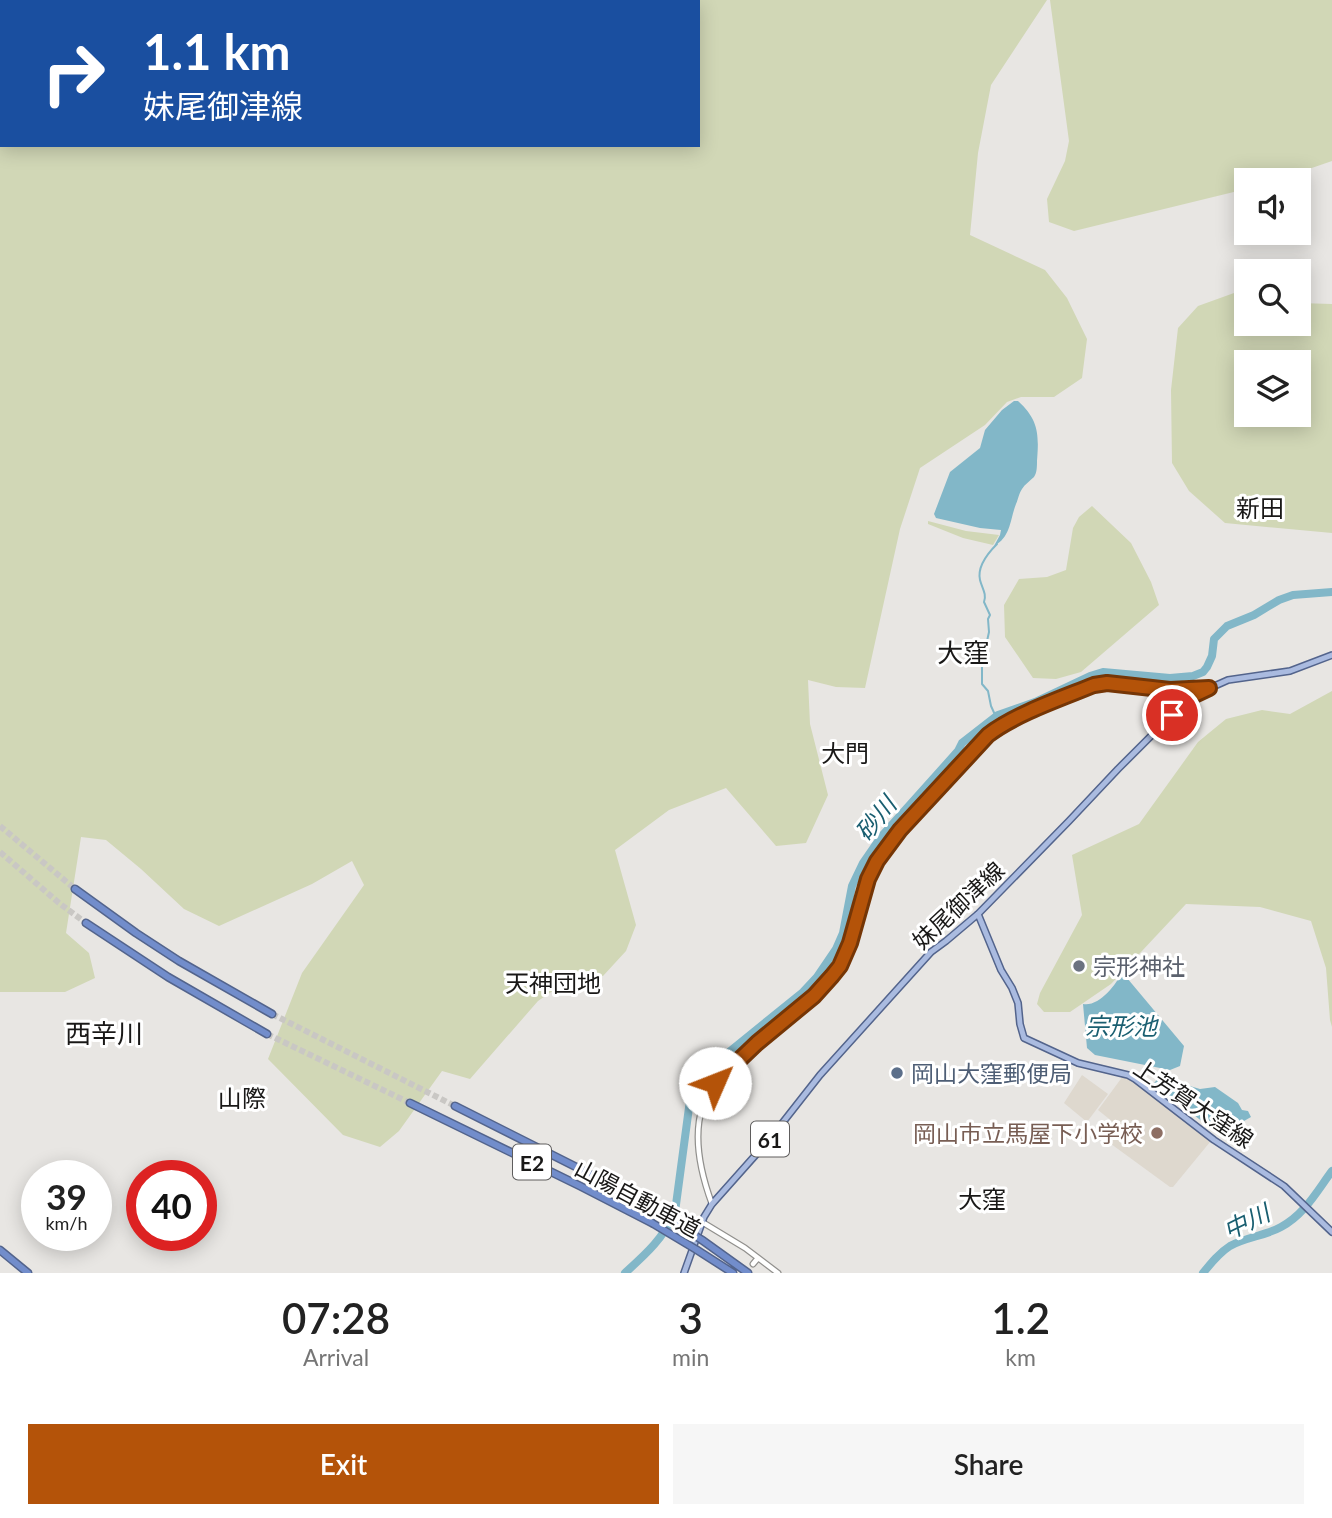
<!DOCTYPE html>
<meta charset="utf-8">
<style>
:root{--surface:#fff;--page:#f6f6f6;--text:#222;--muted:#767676;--accent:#b45309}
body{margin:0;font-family:Lato,"Noto Sans JP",sans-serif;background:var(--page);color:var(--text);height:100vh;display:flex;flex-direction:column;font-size:26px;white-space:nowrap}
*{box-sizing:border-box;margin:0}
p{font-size:23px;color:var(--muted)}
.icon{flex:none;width:38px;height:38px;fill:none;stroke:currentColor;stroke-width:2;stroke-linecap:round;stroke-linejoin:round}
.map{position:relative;height:1273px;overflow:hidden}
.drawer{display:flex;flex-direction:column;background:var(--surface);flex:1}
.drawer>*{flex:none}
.banner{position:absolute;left:0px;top:0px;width:700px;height:147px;box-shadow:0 4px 18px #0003;background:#1a4fa0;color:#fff;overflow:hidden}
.fabs{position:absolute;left:1234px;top:168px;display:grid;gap:14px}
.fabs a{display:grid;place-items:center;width:77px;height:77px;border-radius:0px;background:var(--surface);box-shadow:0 4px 18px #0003;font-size:35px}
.speed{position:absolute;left:21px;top:1160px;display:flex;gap:14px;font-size:35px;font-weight:700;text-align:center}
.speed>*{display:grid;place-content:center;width:91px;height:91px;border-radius:50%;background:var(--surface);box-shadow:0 4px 18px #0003;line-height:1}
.speed small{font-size:18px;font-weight:400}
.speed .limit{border:10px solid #d22;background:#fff;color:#111}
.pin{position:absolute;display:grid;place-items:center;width:60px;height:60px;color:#fff;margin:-30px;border:4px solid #fff;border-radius:50%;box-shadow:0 2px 7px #0007}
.me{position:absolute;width:77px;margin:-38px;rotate:46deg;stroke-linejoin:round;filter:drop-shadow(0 0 5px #0008)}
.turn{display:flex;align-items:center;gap:24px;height:147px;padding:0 28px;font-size:32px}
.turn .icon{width:91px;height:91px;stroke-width:2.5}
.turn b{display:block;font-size:49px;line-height:60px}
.eta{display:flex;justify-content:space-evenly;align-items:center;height:119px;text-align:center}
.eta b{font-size:42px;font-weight:600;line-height:49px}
.action{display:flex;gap:14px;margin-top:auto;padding:14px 28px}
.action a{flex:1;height:80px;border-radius:0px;background:var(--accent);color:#fff;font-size:28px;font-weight:600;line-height:80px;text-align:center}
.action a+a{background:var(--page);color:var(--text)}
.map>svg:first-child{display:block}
.built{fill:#ded8ce}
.green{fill:#d1d7b6;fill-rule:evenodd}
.water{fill:#82b7c8}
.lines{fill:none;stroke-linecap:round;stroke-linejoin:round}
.stream{stroke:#82b7c8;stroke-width:2}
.river{stroke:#82b7c8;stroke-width:8}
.highway-tunnel{stroke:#c9c7c4;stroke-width:6;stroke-dasharray:6 3;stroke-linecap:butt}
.minor-casing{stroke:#91908d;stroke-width:7}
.major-casing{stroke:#53648c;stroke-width:8}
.highway-casing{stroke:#53648c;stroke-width:9}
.minor{stroke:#fff;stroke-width:4.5}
.major{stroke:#aabbe0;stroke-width:5}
.highway{stroke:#728dcb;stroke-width:6}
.highway-bridge-casing{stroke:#53648c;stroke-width:9;stroke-linecap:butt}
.highway-bridge{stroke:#728dcb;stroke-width:6}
.route-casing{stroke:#753606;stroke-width:18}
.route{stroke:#b45309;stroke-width:12}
.worship-dot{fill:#6b7280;stroke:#fff;stroke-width:2.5}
.service-dot{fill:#5c6f8a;stroke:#fff;stroke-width:2.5}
.education-dot{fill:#8d6e63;stroke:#fff;stroke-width:2.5}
.labels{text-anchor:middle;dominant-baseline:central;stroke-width:6;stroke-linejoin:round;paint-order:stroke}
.shield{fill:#fff;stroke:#5e5d5d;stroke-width:2}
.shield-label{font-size:21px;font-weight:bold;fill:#191817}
.street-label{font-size:23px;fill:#191817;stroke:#fff}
.worship-label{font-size:23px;fill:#5b616d;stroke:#fff;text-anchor:start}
.service-label{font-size:23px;fill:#4e5e75;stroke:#fff;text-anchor:start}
.education-label{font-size:23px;fill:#785e54;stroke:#fff;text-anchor:end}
.neighbourhood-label{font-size:24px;fill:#191817;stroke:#fff}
.water-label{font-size:24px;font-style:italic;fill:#195e70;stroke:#fff}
.quarter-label{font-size:26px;fill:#191817;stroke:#fff}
</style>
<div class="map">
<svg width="1332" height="1273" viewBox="0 0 1332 1273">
<rect width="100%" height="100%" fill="#e8e6e3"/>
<!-- built -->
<path class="built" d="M 1082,1075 L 1108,1094 L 1087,1122 L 1064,1103 Z
M 1123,1076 L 1137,1083 L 1209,1140 L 1210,1142 L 1173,1187 L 1170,1187 L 1107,1141 L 1118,1126 L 1098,1110 Z"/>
<!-- green -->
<path class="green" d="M 0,0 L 27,0 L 26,2 L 2,2 L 2,145 L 698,145 L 698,2 L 360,2 L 364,0 L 1047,0 L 991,85 L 978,153 L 970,235 L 1045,270 L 1067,298 L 1087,339 L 1082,378 L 1054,397 L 1021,397 L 1007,402 L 985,425 L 920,468 L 900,529 L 865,688 L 836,687 L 808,680 L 810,724 L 828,795 L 806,843 L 776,846 L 726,788 L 669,810 L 615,850 L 636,925 L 626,951 L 603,976 L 560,986 L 538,1001 L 470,1079 L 442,1071 L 399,1131 L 380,1147 L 343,1135 L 268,1059 L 302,973 L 364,885 L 352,861 L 312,884 L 219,926 L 184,909 L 141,869 L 106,840 L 81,837 L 66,933 L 89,953 L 95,978 L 65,992 L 0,992 Z
M 52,0 L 337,0 L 340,2 L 52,2 Z
M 1050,0 L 1332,0 L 1332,161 L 1277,180 L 1246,180 L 1246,189 L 1074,231 L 1049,222 L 1047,199 L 1065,161 L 1069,141 Z
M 1234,293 L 1246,296 L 1246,324 L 1298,324 L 1299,303 L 1332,304 L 1332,533 L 1225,523 L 1189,491 L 1172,463 L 1171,390 L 1178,328 L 1198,306 ZM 1246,362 L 1298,362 L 1298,415 L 1246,415 Z
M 1092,506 L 1131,543 L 1151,582 L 1159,605 L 1081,672 L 1056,679 L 1033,678 L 1005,637 L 1004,605 L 1019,579 L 1047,577 L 1066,570 L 1073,528 L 1079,517 Z
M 928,521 L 966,531 L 999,535 L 993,545 L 963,538 L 928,524 Z
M 1332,691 L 1332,1027 L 1330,1020 L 1326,968 L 1311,921 L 1260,907 L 1186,904 L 1111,984 L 1070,1012 L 1044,1012 L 1037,1004 L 1040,993 L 1082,915 L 1072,855 L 1139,824 L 1198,742 L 1226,719 L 1262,710 L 1290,714 Z"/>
<!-- water -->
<path class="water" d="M 1014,401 L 1018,401 C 1039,420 1039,435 1037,461 C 1037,466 1037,473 1034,477 C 1030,481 1025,484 1022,489 C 1019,493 1018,500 1016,504 C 1010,519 1011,537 994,546 L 1000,535 L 1001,530 L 980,528 L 936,518 L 934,514 L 950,472 L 980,448 L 985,430 L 1002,410 Z
M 1122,972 L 1184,1046 L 1180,1066 L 1170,1070 L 1095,1055 L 1087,1048 L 1083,1004 C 1099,1007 1116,985 1122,972 Z
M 1159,1077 L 1200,1089 L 1215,1087 L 1238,1103 L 1242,1110 L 1248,1111 L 1251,1117 L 1223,1133 L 1217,1133 L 1158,1087 L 1154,1084 L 1151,1087 Z"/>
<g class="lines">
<!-- stream -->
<path class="stream" d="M 996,717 L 991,706 L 988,691 L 982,684 L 982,664 L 989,632 L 988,619 L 990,615 L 984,602 C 987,594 982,588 980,580 C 977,567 988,553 997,544"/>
<!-- river -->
<path class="river" d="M 625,1273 C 647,1253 662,1240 675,1212 L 690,1100 L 708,1069 L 803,992 L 817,977 L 836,949 L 843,933 L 852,886 L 863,863 L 881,837 L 958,751 L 962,743 L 998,715 L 1035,702 L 1090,676 L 1103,672 L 1170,678 L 1193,676 L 1203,672 L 1207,667 L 1212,656 L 1214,639 L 1227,626 L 1254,615 L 1279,600 L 1293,595 L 1332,592
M 1203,1273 C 1211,1263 1219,1253 1230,1246 C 1246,1237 1265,1236 1281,1227 C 1305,1214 1317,1191 1332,1171"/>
<!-- highway-tunnel -->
<path class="highway-tunnel" d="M 0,826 L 75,889
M 0,852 L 59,903 L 86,923
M 272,1014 L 455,1106
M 267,1034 L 410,1103"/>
<defs>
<path id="minor" d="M 712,1204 C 698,1166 688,1116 716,1082 C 735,1059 763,1037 787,1018 C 806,1003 826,987 840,966 C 858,937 858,901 872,871 C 889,836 920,809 945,781 C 961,763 977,741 997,728 C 1009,720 1023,715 1036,710 C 1055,701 1074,693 1094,685 L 1107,683 L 1170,690 L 1209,688
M 702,1222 L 745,1248 L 778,1273
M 753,1264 L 758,1258"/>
<path id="major" d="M 978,914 L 1001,970 L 1012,988 L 1018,1003 L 1020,1024 L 1024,1038 L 1078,1063 L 1128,1075 L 1135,1079 L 1214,1140 L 1284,1186 L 1332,1232
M 684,1273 L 704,1217 L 712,1204 L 769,1140 L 820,1075 L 931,952 L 946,941 L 978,914 L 1069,821 L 1118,769 L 1190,697 L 1228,680 L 1290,671 L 1332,655"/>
<path id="highway" d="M 75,889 L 136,933 L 179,961 L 272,1014
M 86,923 L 168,977 L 267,1034
M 410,1103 L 580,1186 L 652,1223
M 455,1106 L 588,1173 L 657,1212
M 702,1240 L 748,1273
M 0,1250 L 28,1273
M 697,1250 L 733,1273"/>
</defs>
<!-- minor casing -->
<use href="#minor" class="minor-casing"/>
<!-- major casing -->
<use href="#major" class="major-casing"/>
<!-- highway casing -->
<use href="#highway" class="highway-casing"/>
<!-- minor -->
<use href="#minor" class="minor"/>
<!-- major -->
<use href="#major" class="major"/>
<!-- highway -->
<use href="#highway" class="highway"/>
<defs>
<path id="highway-bridge" d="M 657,1212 L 702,1240
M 652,1223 L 697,1250"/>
</defs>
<!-- highway-bridge casing -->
<use href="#highway-bridge" class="highway-bridge-casing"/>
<!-- highway-bridge -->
<use href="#highway-bridge" class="highway-bridge"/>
</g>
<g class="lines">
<defs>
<path id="route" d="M 715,1083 L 757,1043 L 814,996 L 832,976 L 840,966 L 850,943 L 868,879 L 877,861 L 900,830 L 988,735 C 1015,714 1062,698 1094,685 L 1107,683 L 1170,690 L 1209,688 L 1190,697 L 1172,715"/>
</defs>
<!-- route casing -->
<use href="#route" class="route-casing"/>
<!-- route -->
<use href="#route" class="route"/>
</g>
<!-- markers -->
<circle class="worship-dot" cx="1079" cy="966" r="7"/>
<circle class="service-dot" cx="897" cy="1073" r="7"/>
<circle class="education-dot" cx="1157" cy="1133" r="7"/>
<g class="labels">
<!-- shield labels -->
<g class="shield">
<rect x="751" y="1121.5" width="38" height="35" rx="5"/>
<rect x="513" y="1144.5" width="38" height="35" rx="5"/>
</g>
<g class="shield-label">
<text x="770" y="1139">61</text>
<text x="532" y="1162">E2</text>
</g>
<!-- street labels -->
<g class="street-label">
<text transform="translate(958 905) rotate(-43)">妹尾御津線</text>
<text transform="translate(1194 1103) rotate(34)">上芳賀大窪線</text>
<text transform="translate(638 1198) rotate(28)">山陽自動車道</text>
</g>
<!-- worship labels -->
<g class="worship-label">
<text x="1093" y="966">宗形神社</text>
</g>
<!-- service labels -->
<g class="service-label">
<text x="911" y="1073">岡山大窪郵便局</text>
</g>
<!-- education labels -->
<g class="education-label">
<text x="1143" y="1133">岡山市立馬屋下小学校</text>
</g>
<!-- neighbourhood labels -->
<g class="neighbourhood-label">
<text x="1260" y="507">新田</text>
<text x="845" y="752">大門</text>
<text x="553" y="982">天神団地</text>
<text x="242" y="1097">山際</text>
<text x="982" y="1198">大窪</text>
</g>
<!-- water labels -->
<g class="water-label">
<text transform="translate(875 818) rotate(-51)">砂川</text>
<text x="1121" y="1025">宗形池</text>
<text transform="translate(1246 1221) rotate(-26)">中川</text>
</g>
<!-- quarter labels -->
<g class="quarter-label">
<text x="963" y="652">大窪</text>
<text x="104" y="1033">西辛川</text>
</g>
</g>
</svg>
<div class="fabs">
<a><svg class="icon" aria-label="sound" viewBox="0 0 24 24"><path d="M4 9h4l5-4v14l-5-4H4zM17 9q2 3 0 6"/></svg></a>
<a><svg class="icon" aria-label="search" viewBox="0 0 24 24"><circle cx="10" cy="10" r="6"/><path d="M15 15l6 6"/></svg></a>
<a><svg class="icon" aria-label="layers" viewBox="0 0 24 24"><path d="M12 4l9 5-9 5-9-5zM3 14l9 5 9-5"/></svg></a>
</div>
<div class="speed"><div>39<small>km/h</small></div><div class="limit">40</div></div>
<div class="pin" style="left:1172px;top:715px;background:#d93025"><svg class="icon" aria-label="arrive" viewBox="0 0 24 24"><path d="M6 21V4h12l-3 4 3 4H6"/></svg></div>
<svg class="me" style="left:715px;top:1083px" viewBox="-20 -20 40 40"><circle r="19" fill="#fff"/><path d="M0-13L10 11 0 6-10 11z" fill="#b45309"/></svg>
<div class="banner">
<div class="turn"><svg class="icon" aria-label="right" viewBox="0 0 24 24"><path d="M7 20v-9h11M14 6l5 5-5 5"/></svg><div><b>1.1 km</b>妹尾御津線</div></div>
</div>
</div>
<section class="drawer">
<div class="eta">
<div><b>07:28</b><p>Arrival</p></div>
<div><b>3</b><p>min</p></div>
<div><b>1.2</b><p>km</p></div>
</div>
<div class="action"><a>Exit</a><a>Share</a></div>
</section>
